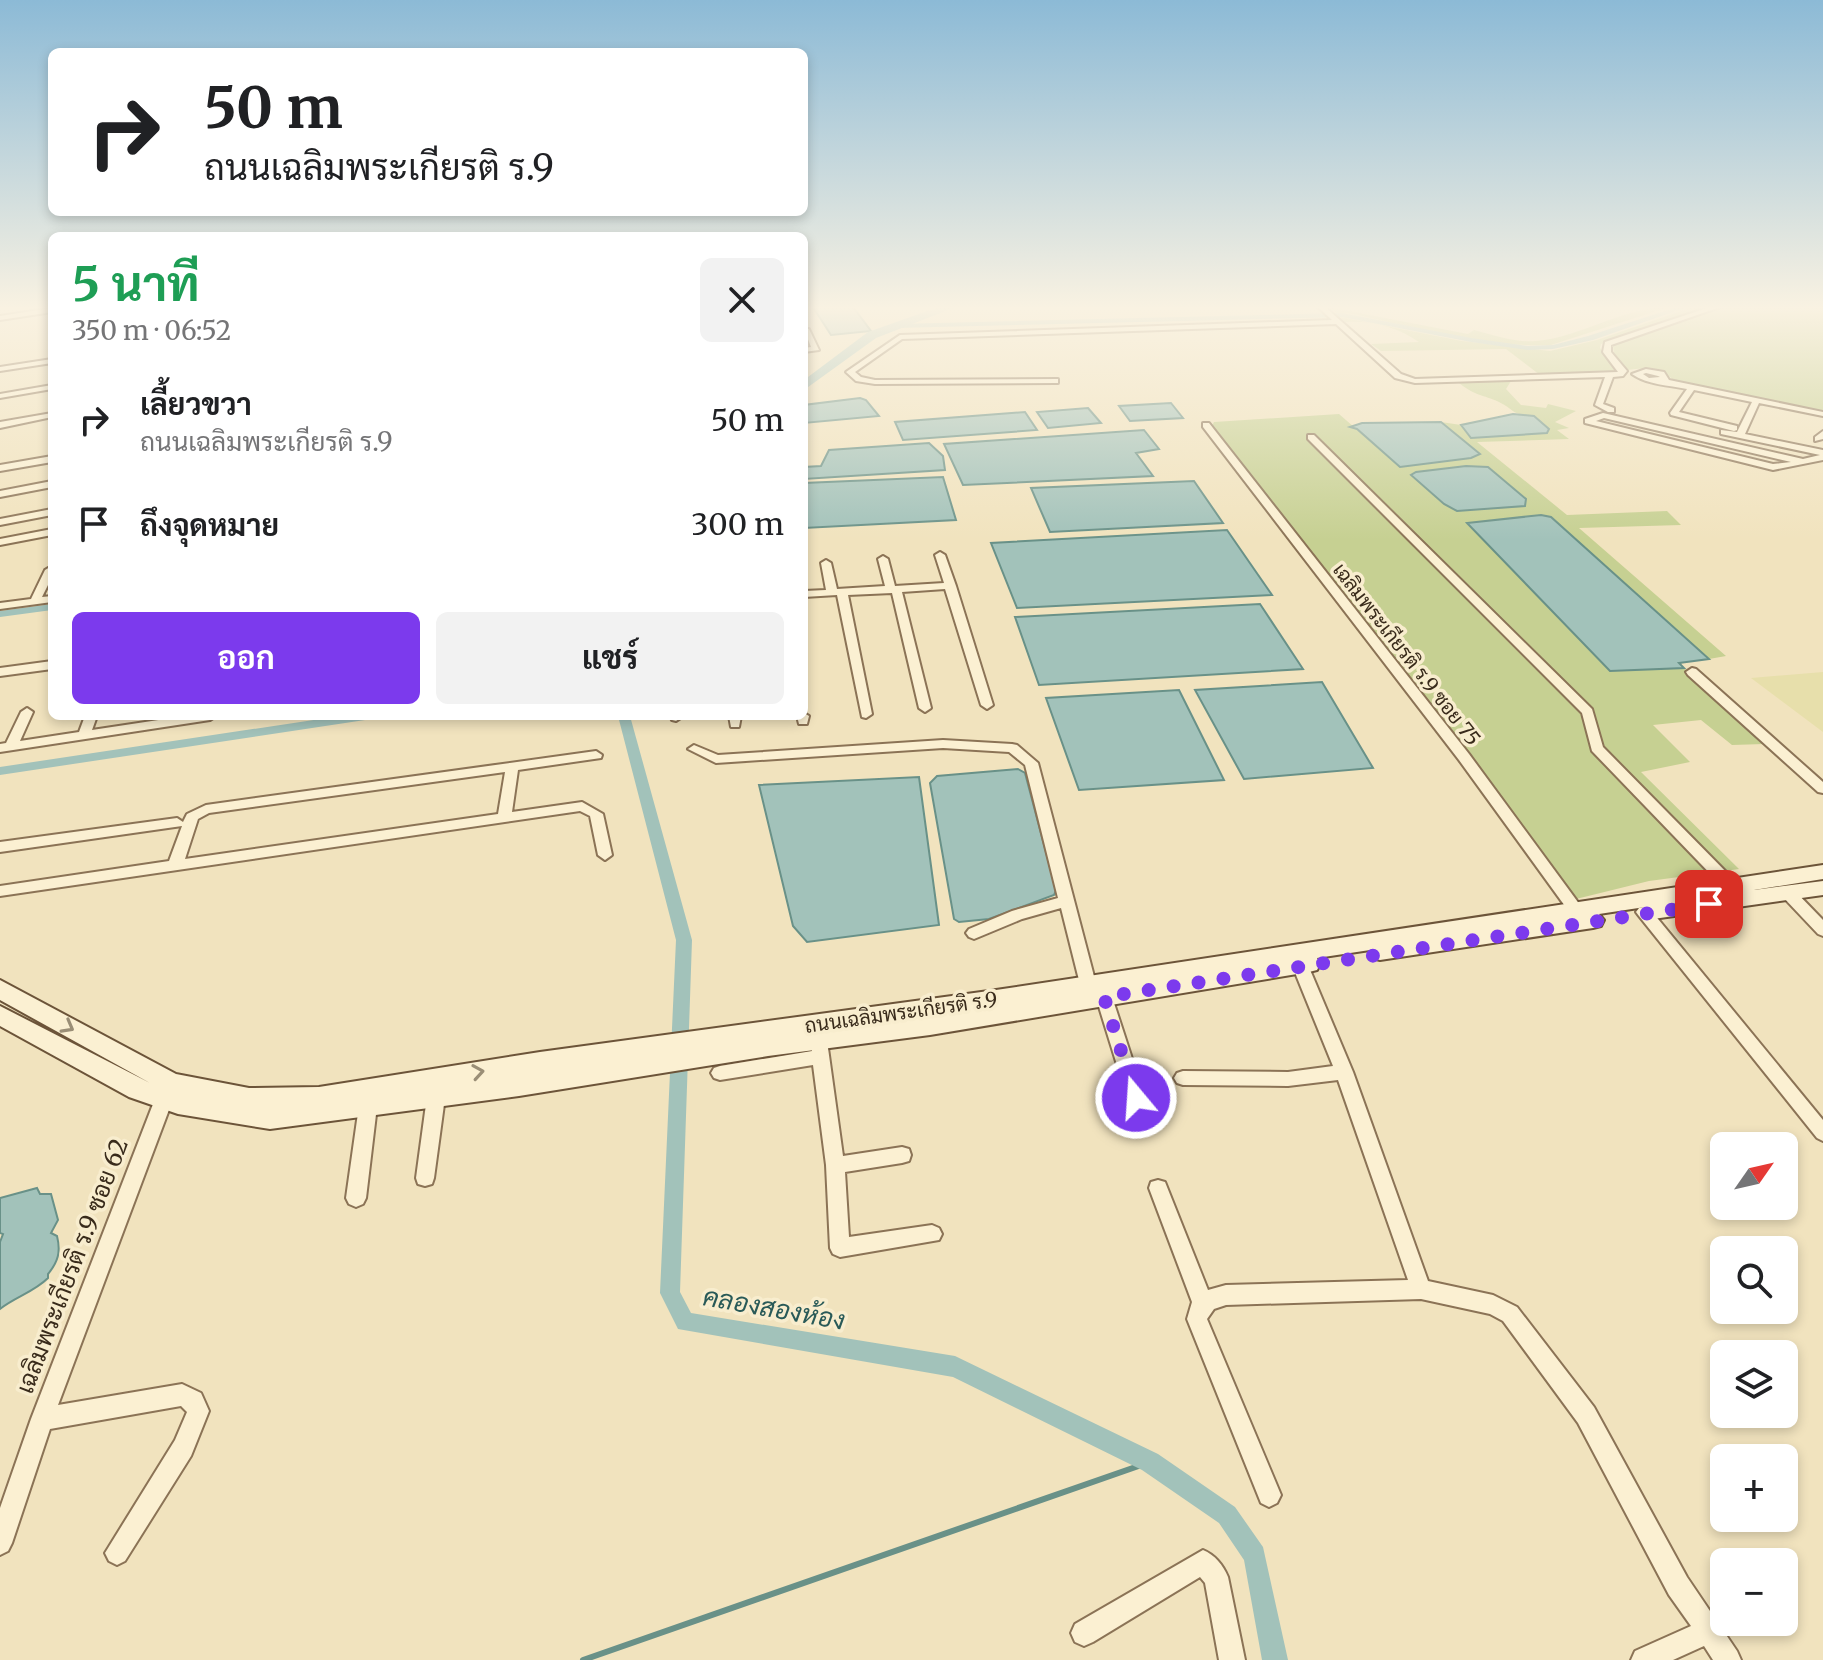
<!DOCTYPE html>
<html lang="th">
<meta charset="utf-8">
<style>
:root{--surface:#fff;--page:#f2f2f2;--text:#202124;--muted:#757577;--accent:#7c3aed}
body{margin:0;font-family:Merriweather,Sarabun,serif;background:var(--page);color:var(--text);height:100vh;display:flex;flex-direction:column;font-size:30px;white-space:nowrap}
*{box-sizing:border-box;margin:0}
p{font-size:26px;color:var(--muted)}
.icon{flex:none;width:44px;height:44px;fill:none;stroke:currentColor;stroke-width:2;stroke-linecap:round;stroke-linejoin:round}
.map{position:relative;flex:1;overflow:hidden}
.panel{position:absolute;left:48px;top:232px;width:760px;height:488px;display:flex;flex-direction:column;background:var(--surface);border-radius:12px;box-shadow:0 4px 12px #0003}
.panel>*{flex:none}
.hud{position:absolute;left:48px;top:48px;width:760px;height:168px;border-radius:12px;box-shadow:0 4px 12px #0003;background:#fff;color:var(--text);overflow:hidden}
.needle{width:52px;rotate:56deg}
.buttons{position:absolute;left:1710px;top:1132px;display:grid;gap:16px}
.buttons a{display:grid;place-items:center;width:88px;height:88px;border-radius:12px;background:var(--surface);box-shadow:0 4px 12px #0003;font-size:40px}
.pin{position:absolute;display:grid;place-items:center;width:68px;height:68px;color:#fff;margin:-34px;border-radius:16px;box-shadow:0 4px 12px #0006}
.me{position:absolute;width:88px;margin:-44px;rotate:342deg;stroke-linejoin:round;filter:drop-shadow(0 0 6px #0008)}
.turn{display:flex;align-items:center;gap:28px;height:168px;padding:0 24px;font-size:36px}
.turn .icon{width:104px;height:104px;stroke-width:2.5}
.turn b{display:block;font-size:56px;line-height:68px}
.round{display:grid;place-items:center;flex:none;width:84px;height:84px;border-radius:12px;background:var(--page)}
.head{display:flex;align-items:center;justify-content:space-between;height:136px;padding:0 24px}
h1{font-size:48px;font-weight:700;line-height:60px;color:#1e9e55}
.cta{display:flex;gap:16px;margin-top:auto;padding:16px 24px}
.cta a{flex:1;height:92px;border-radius:12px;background:var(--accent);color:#fff;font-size:32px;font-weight:700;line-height:92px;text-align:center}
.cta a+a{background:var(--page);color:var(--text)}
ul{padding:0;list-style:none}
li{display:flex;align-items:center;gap:24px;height:104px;padding:0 24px}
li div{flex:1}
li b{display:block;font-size:30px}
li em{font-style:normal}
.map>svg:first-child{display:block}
.farmland{fill:#e7dfab}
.green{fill:#c6d092;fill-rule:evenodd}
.water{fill:#a2c2ba;stroke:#699188;stroke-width:2}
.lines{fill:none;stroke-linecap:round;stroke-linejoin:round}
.stream{stroke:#699188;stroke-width:6}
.canal{fill:#a2c2ba;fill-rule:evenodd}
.river{fill:#a2c2ba;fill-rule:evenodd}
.minor-casing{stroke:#8b7356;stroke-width:4}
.secondary-casing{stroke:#6c5439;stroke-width:4}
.minor{fill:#fbf0d2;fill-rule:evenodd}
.secondary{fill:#fbf0d2;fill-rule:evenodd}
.oneway{stroke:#9a8e76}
.route{stroke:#7c3aed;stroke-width:14;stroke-dasharray:0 25.2}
.labels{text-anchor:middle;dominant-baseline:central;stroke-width:7;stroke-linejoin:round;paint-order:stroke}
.street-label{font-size:20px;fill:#392b1b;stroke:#f8edce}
.near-street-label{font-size:24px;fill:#392b1b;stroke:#f8edce}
.near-water-label{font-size:26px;font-style:italic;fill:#295a58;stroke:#f8edce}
</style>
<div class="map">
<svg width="1823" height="1660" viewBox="0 0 1823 1660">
<rect width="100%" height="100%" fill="#f1e3be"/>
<!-- farmland -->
<path class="farmland" d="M 1823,672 L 1823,732 L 1751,678 Z"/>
<!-- green -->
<path class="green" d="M 1328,307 L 1468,334 L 1474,330 C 1494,335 1516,343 1536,341 C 1582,337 1623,307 1669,307 L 1551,345 C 1484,348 1414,327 1348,313 L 1338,314 Z
M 1693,307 L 1710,307 L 1601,344 L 1600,348 L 1616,369 L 1613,372 L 1540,375 L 1506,349 L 1381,351 L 1371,344 L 1419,342 C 1398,327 1371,320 1345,322 L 1340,317 L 1462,341 L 1550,351 L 1597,340 Z
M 1725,307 L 1823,307 L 1823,412 L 1674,381 C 1661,367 1645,368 1627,370 L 1614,355 L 1613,344 Z
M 1511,381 L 1506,389 L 1521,405 L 1546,408 L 1548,404 L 1576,411 L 1555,422 L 1569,428 L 1557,430 L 1569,439 L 1477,442 L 1567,515 L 1667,511 L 1681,525 L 1579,528 L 1726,656 L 1709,659 L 1551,517 L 1541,515 L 1468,523 L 1610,671 L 1684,668 L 1764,744 L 1732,745 L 1701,720 L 1653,725 L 1690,762 L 1641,772 L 1739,869 L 1649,881 L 1576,899 L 1212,426 L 1214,422 L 1339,414 L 1400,467 L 1471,458 L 1479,453 L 1441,422 L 1461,425 L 1471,438 L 1534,416 C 1509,414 1517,411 1499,402 C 1482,394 1477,397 1459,383 ZM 1466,466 L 1488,467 L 1444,504 L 1411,475 Z"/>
<!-- water -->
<path class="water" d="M 813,307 L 853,307 L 871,331 L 831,335 Z
M 860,398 L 866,400 L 879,416 L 804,423 L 804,405 Z
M 1171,403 L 1183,418 L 1130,421 L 1119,406 Z
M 1088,408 L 1101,423 L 1048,428 L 1037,412 Z
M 1025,412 L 1037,430 L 903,440 L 895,422 Z
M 1513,414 L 1534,416 L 1549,429 L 1547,433 L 1471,438 L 1461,425 Z
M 1441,422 L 1480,454 L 1471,458 L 1400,467 L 1357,429 L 1350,427 L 1362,423 Z
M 1144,430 L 1159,449 L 1136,453 L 1153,476 L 963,485 L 944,444 Z
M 929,443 L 943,456 L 945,470 L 804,479 L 804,467 L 821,466 L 829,450 Z
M 1466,466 L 1488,467 L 1526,499 L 1525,506 L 1457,511 L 1444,504 L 1411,475 L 1416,472 Z
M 943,477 L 956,520 L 804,528 L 804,483 Z
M 1194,481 L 1223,523 L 1050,532 L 1031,488 Z
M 1541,515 L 1551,517 L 1709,659 L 1679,663 L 1684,668 L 1610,671 L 1467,523 Z
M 1227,530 L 1272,595 L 1017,608 L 991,543 Z
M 1260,604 L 1303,669 L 1039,685 L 1015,617 Z
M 1322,682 L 1373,768 L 1244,779 L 1195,690 Z
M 1179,690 L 1224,780 L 1079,790 L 1046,698 Z
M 1018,769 L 1025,773 L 1056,890 L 1054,895 L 989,919 L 959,922 L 954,919 L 930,783 L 937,776 Z
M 919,777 L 939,925 L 807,942 L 793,926 L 759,785 Z
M 37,1188 L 40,1194 L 51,1194 L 58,1220 L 51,1233 L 57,1236 C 61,1252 58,1262 48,1274 L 48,1278 C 34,1292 15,1297 0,1309 L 0,1242 L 3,1234 L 0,1233 L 0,1198 Z"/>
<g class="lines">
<!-- stream -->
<path class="stream" d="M 583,1660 L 1150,1462"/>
<!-- canal -->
<path class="canal" d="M 1677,307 L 1687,307 L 1593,340 L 1553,349 L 1528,350 L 1471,342 L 1342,317 L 895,328 L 891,326 L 895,324 L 1342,313 L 1471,338 L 1528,346 L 1553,345 L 1588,336 Z
M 52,604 L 52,610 L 0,617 L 0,611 Z
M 340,716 L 371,716 L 365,720 L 0,775 L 0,767 Z
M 618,716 L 630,716 L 692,940 L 680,1292 L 691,1313 L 955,1356 L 1158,1454 L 1235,1507 L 1263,1547 L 1288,1660 L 1262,1660 L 1244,1560 L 1219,1523 L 1142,1470 L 953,1377 L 678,1329 L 660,1293 L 676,940 Z"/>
<!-- river -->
<path class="river" d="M 939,307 L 956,307 L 876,338 L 804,390 L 804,380 L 868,332 Z"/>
<defs>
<path id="minor" d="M 1318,307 L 1325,307 L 1401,374 L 1415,379 L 1618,372 L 1603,352 L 1605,342 L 1710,307 L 1720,307 L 1611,345 L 1611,352 L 1627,371 L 1623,376 L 1613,377 L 1603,404 L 1614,408 L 1614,412 L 1608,412 L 1595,405 L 1605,377 L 1415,383 L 1395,378 L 1336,324 L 902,339 L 855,372 L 861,377 L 875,380 L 1058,379 L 1058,383 L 1055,383 L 875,384 L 856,381 L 846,372 L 900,335 L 1332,320 Z
M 52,308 L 52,312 L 0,320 L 0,316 Z
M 804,329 L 809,329 L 819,350 L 804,352 L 804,348 L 811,347 Z
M 52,359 L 52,363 L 0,371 L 0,367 Z
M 1646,369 L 1664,372 L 1669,380 L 1823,412 L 1823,416 L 1759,403 L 1745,434 L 1823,450 L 1823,460 L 1773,470 L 1585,423 L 1585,419 L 1603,413 L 1803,459 L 1820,455 L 1721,434 L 1721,430 L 1737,432 L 1752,402 L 1694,390 L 1679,412 L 1737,426 L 1737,430 L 1734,431 L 1671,415 L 1670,413 L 1687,389 C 1668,385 1648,385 1632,374 ZM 1646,373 L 1658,376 L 1660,377 L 1649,378 L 1643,374 ZM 1604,418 L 1791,462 L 1773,464 L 1596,421 Z
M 52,385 L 52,389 L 0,398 L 0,394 Z
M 52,413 L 52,417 L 0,428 L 0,422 Z
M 1203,423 L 1209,423 L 1469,754 L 1580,905 L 1583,909 L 1580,913 L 1570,913 L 1459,760 L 1203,427 Z
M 1823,431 L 1823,439 L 1815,441 L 1815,437 Z
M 1308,435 L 1314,435 L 1592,709 L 1603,747 L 1735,881 L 1737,885 L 1735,889 L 1725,889 L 1592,751 L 1582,713 L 1308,439 Z
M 52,456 L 52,462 L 0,471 L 0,465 Z
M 52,481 L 52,487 L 0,497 L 0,491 Z
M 52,509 L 52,515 L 0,525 L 0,519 Z
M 52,529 L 52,535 L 0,545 L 0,539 Z
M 940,552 L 945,555 L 956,586 L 993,705 L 987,709 L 981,705 L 945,589 L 902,592 L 931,708 L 925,712 L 919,708 L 892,593 L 848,595 L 872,714 L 866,718 L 862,717 L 837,595 L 804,597 L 804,591 L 826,590 L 821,563 L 826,560 L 831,563 L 837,589 L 885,586 L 878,559 L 883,556 L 888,559 L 895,586 L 944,583 L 935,555 Z
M 50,567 L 52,567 L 52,577 L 42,597 L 52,596 L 52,602 L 0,609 L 0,603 L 31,599 L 45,570 Z
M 52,661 L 52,669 L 0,676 L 0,668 Z
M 1692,668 L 1696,669 L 1823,782 L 1823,793 L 1818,792 L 1688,675 L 1686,672 Z
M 27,708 L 33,712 L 20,741 L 79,732 L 85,716 L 97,716 L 92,730 L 185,716 L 216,716 L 210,720 L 0,752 L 0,744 L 6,743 L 21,712 Z
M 804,713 L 809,716 L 807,724 L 799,724 L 797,716 L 804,716 Z
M 670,716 L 682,716 L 682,717 L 676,721 L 672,720 Z
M 729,716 L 741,716 L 739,727 L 731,727 Z
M 943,740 L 1012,744 L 1017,745 L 1038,763 L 1096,984 L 1094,988 L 1088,990 L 1082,988 L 1080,984 L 1061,908 L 1022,919 L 974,939 L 969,937 L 966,933 L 969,929 L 1012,911 L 1058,898 L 1025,765 L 1009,752 L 943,748 L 716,763 L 688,749 L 694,745 L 718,755 Z
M 596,751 L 602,755 L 601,758 L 518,770 L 512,812 L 582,802 L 603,814 L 612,855 L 605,860 L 598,855 L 590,816 L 580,811 L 0,896 L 0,886 L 169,861 L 182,826 L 0,852 L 0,842 L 177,818 L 183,822 L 187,814 L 206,805 ZM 505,772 L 498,814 L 185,859 L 198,819 L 209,813 Z
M 1788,888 L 1793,889 L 1823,920 L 1823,936 L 1818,934 L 1783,897 L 1781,893 L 1783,889 Z
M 1644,907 L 1649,908 L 1823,1120 L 1823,1141 L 1817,1138 L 1639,916 L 1636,912 L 1639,908 Z
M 1300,959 L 1306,961 L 1308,965 L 1353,1072 L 1428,1281 L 1493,1295 L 1517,1307 L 1594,1407 L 1687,1577 L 1737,1651 L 1741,1660 L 1713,1660 L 1704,1646 L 1673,1660 L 1631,1660 L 1635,1651 L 1691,1626 L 1669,1595 L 1578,1423 L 1503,1321 L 1490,1314 L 1421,1299 L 1226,1305 L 1214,1309 L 1207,1319 L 1281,1495 L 1277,1503 L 1269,1507 L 1261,1503 L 1187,1319 L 1192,1302 L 1149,1188 L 1151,1182 L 1158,1180 L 1165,1182 L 1208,1290 L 1226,1285 L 1408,1280 L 1338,1080 L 1288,1086 L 1183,1085 L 1177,1083 L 1174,1078 L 1177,1073 L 1183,1071 L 1288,1072 L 1333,1066 L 1292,965 L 1294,961 Z
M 1104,991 L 1110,993 L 1112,997 L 1153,1123 L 1150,1128 L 1144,1131 L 1138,1128 L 1135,1123 L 1096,997 L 1098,993 Z
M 819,1034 L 825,1036 L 827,1041 L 843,1156 L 902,1147 L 909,1149 L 911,1155 L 909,1161 L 902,1163 L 845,1172 L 849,1237 L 932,1225 L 939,1228 L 942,1234 L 939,1240 L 840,1257 L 833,1254 L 830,1248 L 826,1165 L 813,1065 L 720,1080 L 714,1078 L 711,1073 L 714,1068 L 720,1066 L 812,1051 L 811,1041 L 813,1036 Z
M 436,1090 L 442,1092 L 445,1097 L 434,1178 L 432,1184 L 425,1186 L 418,1184 L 416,1178 L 427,1097 L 430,1092 Z
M 164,1092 L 170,1094 L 173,1099 L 58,1405 L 182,1384 L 201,1393 L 209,1411 L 191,1456 L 125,1561 L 117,1565 L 109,1561 L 105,1553 L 175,1440 L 187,1412 L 181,1406 L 50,1429 L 12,1543 L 8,1551 L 0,1555 L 0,1508 L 31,1419 L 155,1099 L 158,1094 Z
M 368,1099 L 374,1101 L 377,1106 L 366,1198 L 363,1204 L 356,1207 L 349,1204 L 346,1198 L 359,1106 L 362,1101 Z
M 1203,1550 C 1215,1555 1223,1565 1228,1577 L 1245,1660 L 1219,1660 L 1205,1583 L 1200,1577 L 1093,1642 L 1084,1646 L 1075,1642 L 1071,1633 L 1075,1624 Z"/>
<path id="secondary" d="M 1823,865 L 1823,879 L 1754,890 L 1823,881 L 1823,895 L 1653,919 L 1645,916 L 1642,911 L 1645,907 L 1599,914 L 1604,920 L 1601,926 L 1593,928 L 1380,960 L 1372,958 L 1370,950 L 1317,958 L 1320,964 L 1317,970 L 1309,972 L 930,1035 L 768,1056 L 519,1096 L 270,1129 L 178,1114 L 129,1097 L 0,1026 L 0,1006 L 150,1083 L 0,1000 L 0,980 L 176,1074 L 249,1088 L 319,1087 L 540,1052 L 996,990 Z"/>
</defs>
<!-- minor casing -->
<use href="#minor" class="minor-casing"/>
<!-- secondary casing -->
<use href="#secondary" class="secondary-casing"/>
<!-- minor -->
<use href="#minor" class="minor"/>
<!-- secondary -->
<use href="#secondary" class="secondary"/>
</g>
<!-- one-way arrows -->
<defs><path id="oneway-chevron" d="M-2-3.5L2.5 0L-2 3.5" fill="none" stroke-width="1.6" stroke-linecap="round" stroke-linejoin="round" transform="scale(2)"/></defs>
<g class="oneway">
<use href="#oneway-chevron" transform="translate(68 1027) rotate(29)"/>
<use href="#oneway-chevron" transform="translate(478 1072) rotate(-9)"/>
</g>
<!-- sky -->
<linearGradient id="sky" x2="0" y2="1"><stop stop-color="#8cbad6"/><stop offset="0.57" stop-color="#f9f2e2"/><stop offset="1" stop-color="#f9f2e2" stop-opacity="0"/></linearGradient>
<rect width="1823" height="540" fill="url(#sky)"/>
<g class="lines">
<!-- route -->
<path class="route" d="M 1136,1098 L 1104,997 L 1709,904"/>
</g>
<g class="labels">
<!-- street labels -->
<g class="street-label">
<text transform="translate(1407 654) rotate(52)">เฉลิมพระเกียรติ ร.9 ซอย 75</text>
<text transform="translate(901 1012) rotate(-8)">ถนนเฉลิมพระเกียรติ ร.9</text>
</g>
<!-- near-street labels -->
<g class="near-street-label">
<text transform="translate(72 1266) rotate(-69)">เฉลิมพระเกียรติ ร.9 ซอย 62</text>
</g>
<!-- near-water labels -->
<g class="near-water-label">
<text transform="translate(774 1308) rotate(10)">คลองสองห้อง</text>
</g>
</g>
</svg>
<div class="buttons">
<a><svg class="needle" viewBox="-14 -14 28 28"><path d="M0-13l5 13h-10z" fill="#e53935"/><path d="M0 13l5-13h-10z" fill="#757577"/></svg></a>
<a><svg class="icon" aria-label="search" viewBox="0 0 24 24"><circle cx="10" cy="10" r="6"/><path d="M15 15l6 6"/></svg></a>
<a><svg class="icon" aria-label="layers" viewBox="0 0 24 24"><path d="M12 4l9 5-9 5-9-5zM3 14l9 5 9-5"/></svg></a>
<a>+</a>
<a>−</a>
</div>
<div class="pin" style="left:1709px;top:904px;background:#d93025"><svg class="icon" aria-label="arrive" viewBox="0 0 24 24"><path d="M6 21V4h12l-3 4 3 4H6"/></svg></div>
<svg class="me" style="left:1136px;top:1098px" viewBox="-20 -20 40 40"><circle r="17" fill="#7c3aed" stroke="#fff" stroke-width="3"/><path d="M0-11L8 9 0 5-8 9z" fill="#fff"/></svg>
<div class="hud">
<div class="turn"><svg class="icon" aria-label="right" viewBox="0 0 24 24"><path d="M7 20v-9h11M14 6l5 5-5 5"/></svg><div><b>50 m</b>ถนนเฉลิมพระเกียรติ ร.9</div></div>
</div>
<section class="panel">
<div class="head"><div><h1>5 นาที</h1><p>350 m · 06:52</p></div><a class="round"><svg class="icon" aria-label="close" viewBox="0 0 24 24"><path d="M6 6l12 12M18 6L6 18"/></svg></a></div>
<ul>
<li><svg class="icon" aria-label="right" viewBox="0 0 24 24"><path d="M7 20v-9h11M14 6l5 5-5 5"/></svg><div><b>เลี้ยวขวา</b><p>ถนนเฉลิมพระเกียรติ ร.9</p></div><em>50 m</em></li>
<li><svg class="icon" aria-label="arrive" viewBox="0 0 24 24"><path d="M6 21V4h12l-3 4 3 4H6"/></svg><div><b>ถึงจุดหมาย</b></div><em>300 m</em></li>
</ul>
<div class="cta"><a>ออก</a><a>แชร์</a></div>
</section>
</div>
